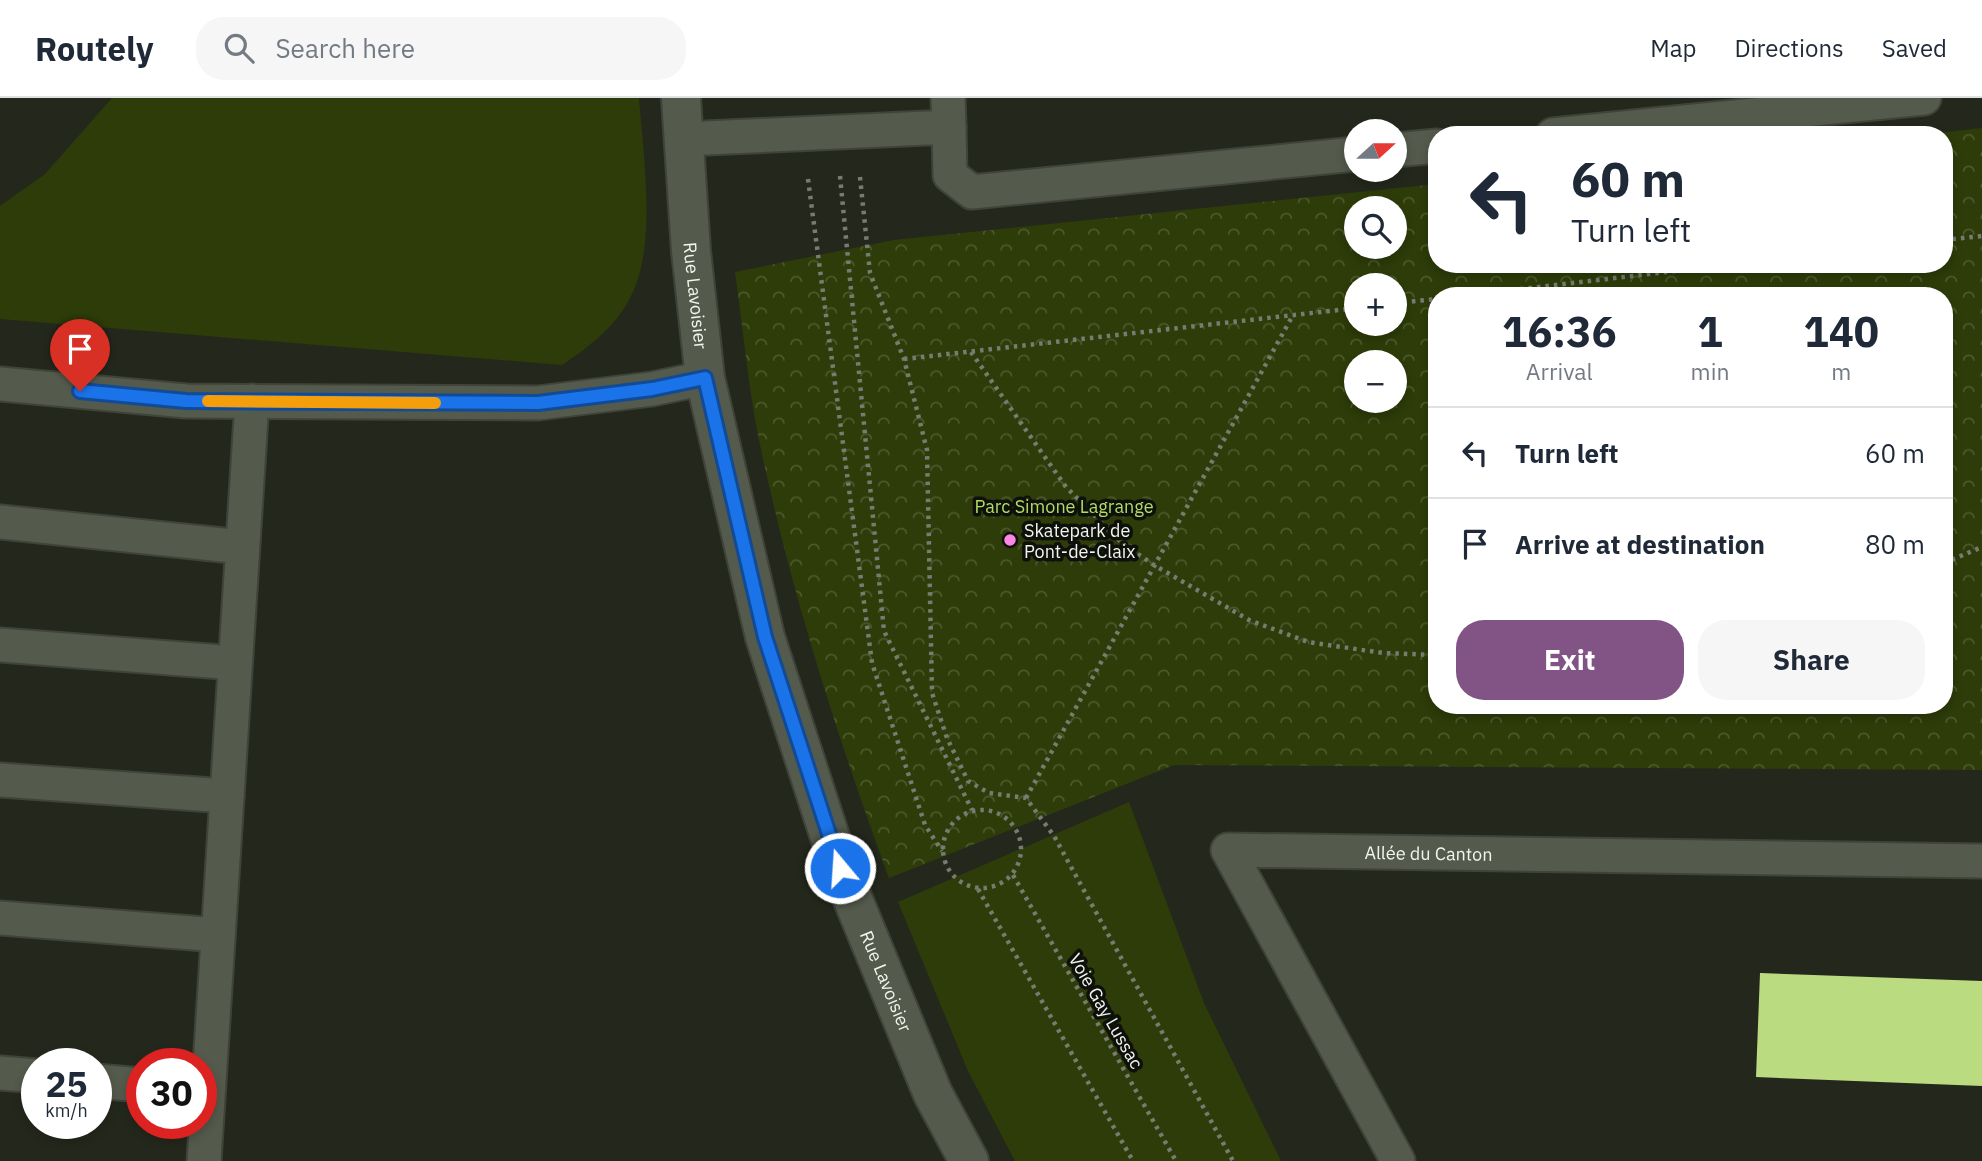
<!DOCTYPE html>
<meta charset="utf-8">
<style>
:root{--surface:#fff;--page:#f6f6f7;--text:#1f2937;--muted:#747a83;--line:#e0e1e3;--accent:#825385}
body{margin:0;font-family:"IBM Plex Sans",sans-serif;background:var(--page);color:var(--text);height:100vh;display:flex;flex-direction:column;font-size:26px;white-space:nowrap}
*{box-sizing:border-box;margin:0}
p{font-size:23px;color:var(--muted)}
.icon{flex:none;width:38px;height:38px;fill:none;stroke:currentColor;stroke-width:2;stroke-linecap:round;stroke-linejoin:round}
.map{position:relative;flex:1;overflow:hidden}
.side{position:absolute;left:1428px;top:189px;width:525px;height:427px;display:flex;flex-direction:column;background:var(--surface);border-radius:28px;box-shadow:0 4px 10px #0003}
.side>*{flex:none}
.top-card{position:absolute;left:1428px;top:28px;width:525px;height:147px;border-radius:28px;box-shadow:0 4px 10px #0003;background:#fff;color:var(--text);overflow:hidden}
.needle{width:46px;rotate:69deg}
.buttons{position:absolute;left:1344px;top:21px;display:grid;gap:14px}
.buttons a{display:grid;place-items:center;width:63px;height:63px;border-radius:50%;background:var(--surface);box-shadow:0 4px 10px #0003;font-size:35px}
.speed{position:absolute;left:21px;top:950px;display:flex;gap:14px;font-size:35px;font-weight:700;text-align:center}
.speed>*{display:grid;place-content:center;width:91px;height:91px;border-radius:50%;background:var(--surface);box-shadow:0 4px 10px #0003;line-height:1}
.speed small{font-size:18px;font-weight:400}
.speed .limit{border:10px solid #d22;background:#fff;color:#111}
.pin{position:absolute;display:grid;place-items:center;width:60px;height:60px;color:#fff;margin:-72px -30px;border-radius:50% 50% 50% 0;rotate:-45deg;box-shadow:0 0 7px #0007}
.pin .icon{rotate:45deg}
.me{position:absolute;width:77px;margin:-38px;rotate:342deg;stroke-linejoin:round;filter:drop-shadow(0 0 5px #0008)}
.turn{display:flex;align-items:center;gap:24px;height:147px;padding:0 28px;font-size:32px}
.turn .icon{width:91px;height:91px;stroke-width:2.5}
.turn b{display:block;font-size:49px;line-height:60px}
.eta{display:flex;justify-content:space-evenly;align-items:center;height:119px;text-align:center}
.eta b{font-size:42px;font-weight:700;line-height:49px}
.action{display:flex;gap:14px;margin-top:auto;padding:14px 28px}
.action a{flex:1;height:80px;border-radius:28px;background:var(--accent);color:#fff;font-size:28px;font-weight:700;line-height:80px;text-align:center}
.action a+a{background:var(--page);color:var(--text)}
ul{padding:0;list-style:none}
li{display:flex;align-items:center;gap:21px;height:91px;padding:0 28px;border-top:2px solid var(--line)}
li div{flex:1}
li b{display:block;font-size:26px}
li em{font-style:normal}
header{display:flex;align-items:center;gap:42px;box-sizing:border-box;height:98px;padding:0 35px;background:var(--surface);border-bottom:2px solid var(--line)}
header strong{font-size:33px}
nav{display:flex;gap:38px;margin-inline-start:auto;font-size:24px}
.search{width:490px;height:63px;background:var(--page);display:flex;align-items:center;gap:18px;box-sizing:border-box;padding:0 24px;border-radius:28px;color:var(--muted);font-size:26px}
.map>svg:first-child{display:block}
.grass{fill:#2d3c09}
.park{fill:url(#park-crowns);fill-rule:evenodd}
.building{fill:#badb80}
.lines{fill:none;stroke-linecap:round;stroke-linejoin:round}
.service-casing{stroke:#3f4339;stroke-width:37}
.minor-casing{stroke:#3f4339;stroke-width:42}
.path{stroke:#777b71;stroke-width:4.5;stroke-dasharray:3.5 5;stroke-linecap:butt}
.service{stroke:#545a4c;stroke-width:33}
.minor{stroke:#545a4c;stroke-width:38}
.route-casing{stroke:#114b97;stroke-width:18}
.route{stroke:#1a73e8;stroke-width:12}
.slow{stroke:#f59e0b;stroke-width:12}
.poi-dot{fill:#fb86e4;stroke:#0e100b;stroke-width:2.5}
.labels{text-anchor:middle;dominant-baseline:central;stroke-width:7;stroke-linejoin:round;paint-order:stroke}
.street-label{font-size:18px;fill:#f2f5ed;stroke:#0e100b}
.park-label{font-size:18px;fill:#b3db65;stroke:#0e100b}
.poi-label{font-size:18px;fill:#f2f5ed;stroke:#0e100b;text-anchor:start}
</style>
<header>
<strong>Routely</strong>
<div class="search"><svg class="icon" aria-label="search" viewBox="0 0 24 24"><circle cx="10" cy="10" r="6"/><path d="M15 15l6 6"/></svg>Search here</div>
<nav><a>Map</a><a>Directions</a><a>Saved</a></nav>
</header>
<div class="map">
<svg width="1982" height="1063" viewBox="0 0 1982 1063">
<defs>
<pattern id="park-crowns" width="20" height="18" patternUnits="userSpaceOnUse" patternTransform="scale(1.75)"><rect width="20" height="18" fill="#2d3c09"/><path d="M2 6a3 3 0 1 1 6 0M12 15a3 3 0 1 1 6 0" fill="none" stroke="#4c592d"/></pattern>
</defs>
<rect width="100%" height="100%" fill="#24281c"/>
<!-- grass -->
<path class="grass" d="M 112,0 L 639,0 C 643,56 657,144 632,196 C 617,228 590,248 562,267 L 0,221 L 0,108 L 45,76 Z
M 1129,704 L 1204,905 L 1281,1063 L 1015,1063 L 968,973 L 898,804 Z"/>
<!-- park -->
<path class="park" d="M 1982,30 L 1982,672 L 1174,667 L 889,780 C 836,635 791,494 759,342 C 748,287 743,230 735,174 L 894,142 L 1437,86 L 1437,166 L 1944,166 L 1944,37 L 1920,37 ZM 1356,110 L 1395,110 L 1395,149 L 1356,149 ZM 1356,187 L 1395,187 L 1395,226 L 1356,226 ZM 1437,198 L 1944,198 L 1944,607 L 1437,607 ZM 1356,264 L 1395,264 L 1395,303 L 1356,303 Z"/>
<!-- building -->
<path class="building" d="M 1760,875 L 1982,883 L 1982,988 L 1756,979 Z"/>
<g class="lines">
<defs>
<g id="service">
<path d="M 948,0 L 949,29"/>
<path d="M 1553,37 L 1924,0"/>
<path d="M 684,41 L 949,29 L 950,77 L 972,94 L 1356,56"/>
<path d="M 1395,52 L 1437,48"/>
<path d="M 0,286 L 186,303 L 538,305 L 652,291 L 705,280"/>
<path d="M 0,424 L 242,449"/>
<path d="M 0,547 L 235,565"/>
<path d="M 0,682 L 227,698"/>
<path d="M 0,820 L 218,837"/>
<path d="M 0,975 L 37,978"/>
<path d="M 96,983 L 142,987"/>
<path d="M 204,1063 L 252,303"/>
<path id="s1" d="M 1398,1063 L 1228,752 L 1982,763"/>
</g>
<g id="minor">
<path id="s2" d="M 681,0 L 691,153 L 705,280 L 765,539 L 840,770 L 933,996 L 969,1063"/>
</g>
</defs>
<!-- service casing -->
<use href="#service" class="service-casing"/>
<!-- minor casing -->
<use href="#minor" class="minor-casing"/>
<!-- path -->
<path class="path" d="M 840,78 L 884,533 L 972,712
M 860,79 L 870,175 L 904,261 L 927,352 L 932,595 L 947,640 L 968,683 L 989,695 L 1026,700 L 1054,738 L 1233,1063
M 808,81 L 872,565 L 925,727 L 942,753
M 1944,142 L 1982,138
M 1461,198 L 1735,166
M 1395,205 L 1437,201
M 971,254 L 1066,389 L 1123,446 L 1154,467 L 1249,522 L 1308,544 L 1383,555 L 1437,557
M 904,261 L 1356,210
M 1944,465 L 1982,449
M 1026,700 L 1293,217
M943 751a39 39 0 1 1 78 0a39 39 0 1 1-78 0Z
M 1013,777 L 1176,1063
M 978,791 L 1133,1063"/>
<!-- service -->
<use href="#service" class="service"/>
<!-- minor -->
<use href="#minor" class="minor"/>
</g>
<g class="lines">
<defs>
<path id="route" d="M 80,293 L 186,303 L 538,305 L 652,291 L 705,280 L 765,539 L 840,770"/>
</defs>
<!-- route casing -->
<use href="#route" class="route-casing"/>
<!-- route -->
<use href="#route" class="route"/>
<!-- slow -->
<path class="slow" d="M 208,303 L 435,305"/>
</g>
<!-- markers -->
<circle class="poi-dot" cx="1010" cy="442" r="7"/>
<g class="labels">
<!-- street labels -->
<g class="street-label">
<text stroke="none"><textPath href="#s2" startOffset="198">Rue Lavoisier</textPath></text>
<text stroke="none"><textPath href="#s1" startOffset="555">Allée du Canton</textPath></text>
<text stroke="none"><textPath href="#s2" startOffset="912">Rue Lavoisier</textPath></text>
<text transform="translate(1106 913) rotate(60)">Voie Gay Lussac</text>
</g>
<!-- park labels -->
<g class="park-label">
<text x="1064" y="408">Parc Simone Lagrange</text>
</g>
<!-- poi labels -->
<g class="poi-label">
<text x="1024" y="432">Skatepark de<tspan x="1024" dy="21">Pont-de-Claix</tspan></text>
</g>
</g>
</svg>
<div class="buttons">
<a><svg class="needle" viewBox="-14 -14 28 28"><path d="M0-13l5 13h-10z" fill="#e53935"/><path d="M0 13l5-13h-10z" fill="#747a83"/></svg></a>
<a><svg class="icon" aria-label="search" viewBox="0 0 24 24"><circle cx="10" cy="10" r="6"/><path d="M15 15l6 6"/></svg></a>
<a>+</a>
<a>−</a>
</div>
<div class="speed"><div>25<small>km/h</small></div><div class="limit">30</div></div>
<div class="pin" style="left:80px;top:293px;background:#d93025"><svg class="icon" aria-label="arrive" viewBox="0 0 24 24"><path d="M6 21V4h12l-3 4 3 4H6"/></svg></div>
<svg class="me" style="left:840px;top:770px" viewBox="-20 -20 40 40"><circle r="17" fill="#1a73e8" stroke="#fff" stroke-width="3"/><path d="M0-11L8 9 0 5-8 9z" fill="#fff"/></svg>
<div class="top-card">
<div class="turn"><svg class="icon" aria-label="left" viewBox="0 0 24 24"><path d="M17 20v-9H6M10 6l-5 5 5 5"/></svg><div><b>60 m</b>Turn left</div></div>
</div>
<section class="side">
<div class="eta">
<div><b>16:36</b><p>Arrival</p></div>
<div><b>1</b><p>min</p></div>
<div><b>140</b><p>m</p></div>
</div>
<ul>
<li><svg class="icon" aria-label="left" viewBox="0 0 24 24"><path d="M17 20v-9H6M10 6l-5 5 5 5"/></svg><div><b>Turn left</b></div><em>60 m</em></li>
<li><svg class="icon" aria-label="arrive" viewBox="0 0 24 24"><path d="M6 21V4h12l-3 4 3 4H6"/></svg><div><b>Arrive at destination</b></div><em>80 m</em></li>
</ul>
<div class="action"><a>Exit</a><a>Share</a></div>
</section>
</div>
